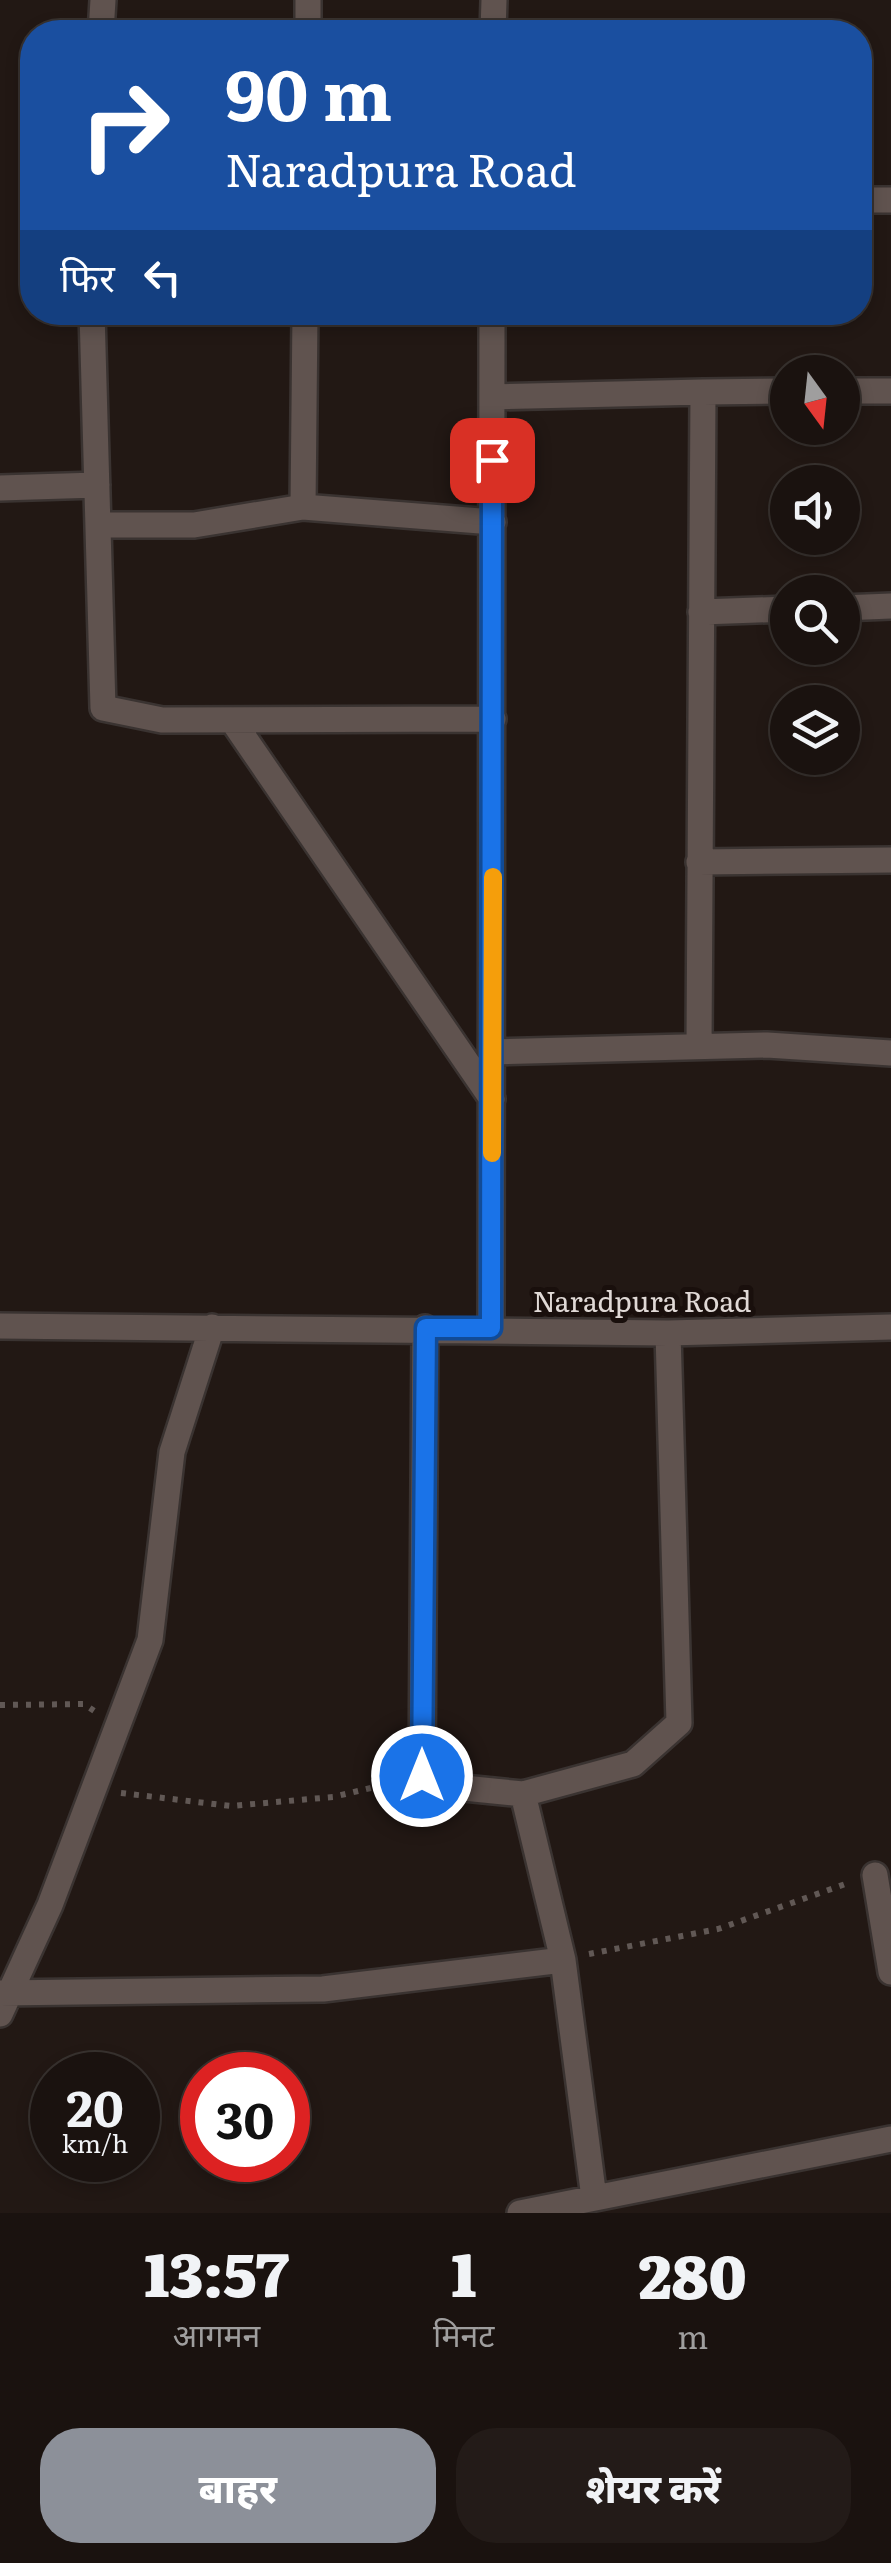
<!DOCTYPE html>
<html lang="hi">
<meta charset="utf-8">
<style>
:root{--surface:#1a120f;--page:#231b18;--text:#f1f3f6;--muted:#9f9e9e;--line:#38322f;--accent:#8c9099}
body{margin:0;font-family:Literata,"Noto Sans Devanagari",serif;background:var(--page);color:var(--text);height:100vh;display:flex;flex-direction:column;font-size:38px;white-space:nowrap}
*{box-sizing:border-box;margin:0}
p{font-size:32px;color:var(--muted)}
.icon{flex:none;width:55px;height:55px;fill:none;stroke:currentColor;stroke-width:2;stroke-linecap:round;stroke-linejoin:round}
.map{position:relative;height:2213px;overflow:hidden}
.side{display:flex;flex-direction:column;background:var(--surface);flex:1}
.side>*{flex:none}
.guide{position:absolute;left:20px;top:20px;width:852px;height:305px;border-radius:40px;box-shadow:0 5px 15px #0003,0 0 0 2px var(--line);background:#1a4fa0;color:#fff;overflow:hidden}
.needle{width:65px;rotate:165deg}
.fabs{position:absolute;left:770px;top:355px;display:grid;gap:20px}
.fabs a{display:grid;place-items:center;width:90px;height:90px;border-radius:50%;background:var(--surface);box-shadow:0 5px 15px #0003,0 0 0 2px var(--line);font-size:50px}
.speed{position:absolute;left:30px;top:2052px;display:flex;gap:20px;font-size:50px;font-weight:700;text-align:center}
.speed>*{display:grid;place-content:center;width:130px;height:130px;border-radius:50%;background:var(--surface);box-shadow:0 5px 15px #0003,0 0 0 2px var(--line);line-height:1}
.speed small{font-size:25px;font-weight:400}
.speed .limit{border:15px solid #d22;background:#fff;color:#111}
.pin{position:absolute;display:grid;place-items:center;width:85px;height:85px;color:#fff;margin:-42px;border-radius:20px;box-shadow:0 5px 15px #0006}
.me{position:absolute;width:110px;margin:-55px;rotate:0deg;stroke-linejoin:round;filter:drop-shadow(0 0 8px #0008)}
.turn{display:flex;align-items:center;gap:35px;height:210px;padding:0 40px;font-size:45px}
.turn .icon{width:130px;height:130px;stroke-width:2.5}
.turn b{display:block;font-size:70px;line-height:85px}
.then{display:flex;align-items:center;height:95px;padding:0 40px;background:#0003;gap:20px;font-size:38px}
.eta{display:flex;justify-content:space-evenly;align-items:center;height:170px;text-align:center}
.eta b{font-size:60px;font-weight:800;line-height:70px}
.cta{display:flex;gap:20px;margin-top:auto;padding:20px 40px}
.cta a{flex:1;height:115px;border-radius:40px;background:var(--accent);color:#fff;font-size:40px;font-weight:800;line-height:115px;text-align:center}
.cta a+a{background:var(--page);color:var(--text)}
.map>svg:first-child{display:block}
.lines{fill:none;stroke-linecap:round;stroke-linejoin:round}
.minor-casing{stroke:#3a3331;stroke-width:30}
.path{stroke:#615855;stroke-width:6;stroke-dasharray:5 8;stroke-linecap:butt}
.minor{stroke:#60534f;stroke-width:25}
.route-casing{stroke:#114b97;stroke-width:25}
.route{stroke:#1a73e8;stroke-width:18}
.slow{stroke:#f59e0b;stroke-width:18}
.labels{text-anchor:middle;dominant-baseline:central;stroke-width:10;stroke-linejoin:round;paint-order:stroke}
.street-label{font-size:28px;fill:#e0d9d6;stroke:#190f0c}
</style>
<div class="map">
<svg width="891" height="2213" viewBox="0 0 891 2213">
<rect width="100%" height="100%" fill="#221814"/>
<g class="lines">
<defs>
<path id="minor" d="M 101,32 L 103,0
M 308,32 L 308,0
M 493,32 L 494,0
M 860,200 L 891,200
M 92,312 L 103,708 L 162,720 L 493,719
M 842,391 L 891,391
M 703,392 L 788,391
M 492,397 L 703,392 L 699,1046
M 0,488 L 97,485
M 303,507 L 305,312
M 98,525 L 194,525 L 303,507 L 493,522
M 842,608 L 891,606
M 701,612 L 788,609
M 232,720 L 492,1099
M 699,862 L 891,860
M 492,1052 L 767,1045 L 891,1053
M 0,1326 L 668,1333 L 891,1327
M 425,1328 L 422,1776 L 444,1786 L 523,1794 L 633,1764 L 679,1723 L 668,1333
M 491,1328 L 492,312
M 523,1794 L 563,1960 L 594,2198
M 875,1875 L 891,1972
M 0,1993 L 323,1989 L 563,1960
M 0,2014 L 50,1905 L 150,1640 L 172,1452 L 212,1327
M 520,2213 L 891,2139"/>
</defs>
<!-- minor casing -->
<use href="#minor" class="minor-casing"/>
<!-- path -->
<path class="path" d="M 0,1705 L 84,1704 L 96,1712
M 121,1793 L 231,1806 L 333,1797 L 396,1782
M 589,1954 L 718,1929 L 851,1882"/>
<!-- minor -->
<use href="#minor" class="minor"/>
</g>
<g class="lines">
<defs>
<path id="route" d="M 422,1776 L 426,1328 L 491,1328 L 492,460"/>
</defs>
<!-- route casing -->
<use href="#route" class="route-casing"/>
<!-- route -->
<use href="#route" class="route"/>
<!-- slow -->
<path class="slow" d="M 492,1153 L 493,877"/>
</g>
<g class="labels">
<!-- street labels -->
<g class="street-label">
<text x="642" y="1300">Naradpura Road</text>
</g>
</g>
</svg>
<div class="fabs">
<a><svg class="needle" viewBox="-14 -14 28 28"><path d="M0-13l5 13h-10z" fill="#e53935"/><path d="M0 13l5-13h-10z" fill="#9f9e9e"/></svg></a>
<a><svg class="icon" aria-label="sound" viewBox="0 0 24 24"><path d="M4 9h4l5-4v14l-5-4H4zM17 9q2 3 0 6"/></svg></a>
<a><svg class="icon" aria-label="search" viewBox="0 0 24 24"><circle cx="10" cy="10" r="6"/><path d="M15 15l6 6"/></svg></a>
<a><svg class="icon" aria-label="layers" viewBox="0 0 24 24"><path d="M12 4l9 5-9 5-9-5zM3 14l9 5 9-5"/></svg></a>
</div>
<div class="speed"><div>20<small>km/h</small></div><div class="limit">30</div></div>
<div class="pin" style="left:492px;top:460px;background:#d93025"><svg class="icon" aria-label="arrive" viewBox="0 0 24 24"><path d="M6 21V4h12l-3 4 3 4H6"/></svg></div>
<svg class="me" style="left:422px;top:1776px" viewBox="-20 -20 40 40"><circle r="17" fill="#1a73e8" stroke="#fff" stroke-width="3"/><path d="M0-11L8 9 0 5-8 9z" fill="#fff"/></svg>
<div class="guide">
<div class="turn"><svg class="icon" aria-label="right" viewBox="0 0 24 24"><path d="M7 20v-9h11M14 6l5 5-5 5"/></svg><div><b>90 m</b>Naradpura Road</div></div>
<div class="then">फिर<svg class="icon" aria-label="left" viewBox="0 0 24 24"><path d="M17 20v-9H6M10 6l-5 5 5 5"/></svg></div>
</div>
</div>
<section class="side">
<div class="eta">
<div><b>13:57</b><p>आगमन</p></div>
<div><b>1</b><p>मिनट</p></div>
<div><b>280</b><p>m</p></div>
</div>
<div class="cta"><a>बाहर</a><a>शेयर करें</a></div>
</section>
